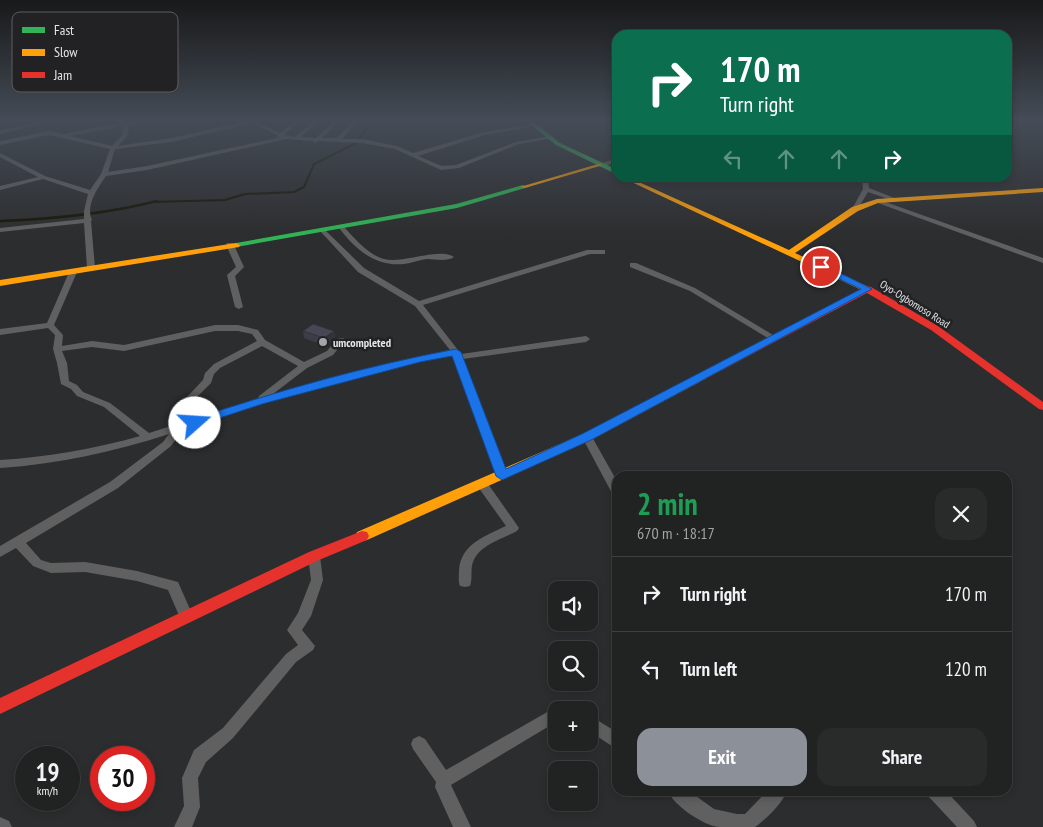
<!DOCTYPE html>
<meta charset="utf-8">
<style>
:root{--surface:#212222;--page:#292a2a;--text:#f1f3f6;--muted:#a2a4a5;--line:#3e3f40;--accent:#8c9099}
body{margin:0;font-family:"PT Sans Narrow",sans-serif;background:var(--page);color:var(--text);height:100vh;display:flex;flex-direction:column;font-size:19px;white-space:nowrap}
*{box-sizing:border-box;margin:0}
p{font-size:16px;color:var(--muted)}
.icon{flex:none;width:28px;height:28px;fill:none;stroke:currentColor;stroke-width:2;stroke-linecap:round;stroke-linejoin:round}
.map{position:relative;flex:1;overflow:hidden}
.panel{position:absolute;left:612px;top:471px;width:400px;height:325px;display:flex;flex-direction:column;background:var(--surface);border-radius:15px;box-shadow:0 2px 8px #0003,0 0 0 1px var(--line)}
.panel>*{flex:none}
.hud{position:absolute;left:612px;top:30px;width:400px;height:152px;border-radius:15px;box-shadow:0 2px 8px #0003,0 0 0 1px var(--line);background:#0b6e4f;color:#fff;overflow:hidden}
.buttons{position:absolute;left:548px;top:581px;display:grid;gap:10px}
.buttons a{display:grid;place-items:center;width:50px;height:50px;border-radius:10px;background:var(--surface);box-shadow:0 2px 8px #0003,0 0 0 1px var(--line);font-size:25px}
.speed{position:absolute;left:15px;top:746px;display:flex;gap:10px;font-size:25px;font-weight:700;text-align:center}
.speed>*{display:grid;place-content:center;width:65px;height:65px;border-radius:50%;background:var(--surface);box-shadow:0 2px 8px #0003,0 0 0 1px var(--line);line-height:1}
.speed small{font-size:12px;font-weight:400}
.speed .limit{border:8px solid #d22;background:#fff;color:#111}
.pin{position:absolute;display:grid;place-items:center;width:42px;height:42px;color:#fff;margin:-21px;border:2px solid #fff;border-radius:50%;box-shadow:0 1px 5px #0007}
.me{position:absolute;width:55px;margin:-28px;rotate:71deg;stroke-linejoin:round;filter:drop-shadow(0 0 4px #0008)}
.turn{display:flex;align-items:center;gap:18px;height:105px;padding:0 25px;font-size:22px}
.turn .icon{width:65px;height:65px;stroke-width:2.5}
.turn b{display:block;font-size:35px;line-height:42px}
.lanes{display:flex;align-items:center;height:48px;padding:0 25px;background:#0003;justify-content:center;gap:25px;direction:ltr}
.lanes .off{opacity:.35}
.round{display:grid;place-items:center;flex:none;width:52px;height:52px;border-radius:15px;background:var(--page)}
.summary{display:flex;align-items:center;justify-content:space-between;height:85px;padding:0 25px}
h1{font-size:30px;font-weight:600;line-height:38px;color:#1e9e55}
.button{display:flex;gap:10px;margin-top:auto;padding:10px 25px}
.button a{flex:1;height:58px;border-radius:15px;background:var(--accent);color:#fff;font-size:20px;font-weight:600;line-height:58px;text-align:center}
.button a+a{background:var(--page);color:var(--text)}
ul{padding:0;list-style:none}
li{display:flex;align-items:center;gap:15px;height:75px;padding:0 25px;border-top:1px solid var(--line)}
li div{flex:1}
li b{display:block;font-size:19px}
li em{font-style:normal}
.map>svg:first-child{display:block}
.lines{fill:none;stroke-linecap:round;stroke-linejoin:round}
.stream-far1{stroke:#161604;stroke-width:2}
.stream{stroke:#161604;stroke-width:2.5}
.street{fill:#606061;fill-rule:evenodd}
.fast{fill:#30b455;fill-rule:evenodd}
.slow{fill:#ff9f0a;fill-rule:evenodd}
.jam{fill:#e5322d;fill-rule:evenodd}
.wall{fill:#3c3d48}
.shaded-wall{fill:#31323b}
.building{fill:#464754;stroke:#31323b}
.route{fill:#1a73e8;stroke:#114b97}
.poi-dot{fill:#a4a5a6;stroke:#222225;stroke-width:2}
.labels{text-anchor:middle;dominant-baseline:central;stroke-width:5;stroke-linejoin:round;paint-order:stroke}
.far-street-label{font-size:11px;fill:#e4e5e7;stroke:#222225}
.poi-label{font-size:12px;font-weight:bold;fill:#e4e5e7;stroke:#222225;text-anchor:start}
.key{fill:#222225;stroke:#5c5c5f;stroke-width:1}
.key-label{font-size:14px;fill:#e4e5e7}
</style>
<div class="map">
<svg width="1043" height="827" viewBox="0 0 1043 827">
<rect width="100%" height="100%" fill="#2c2d2e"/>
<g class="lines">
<!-- stream-far1 -->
<path class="stream-far1" d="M 152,202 L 225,200 L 245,194 L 294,192 L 304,187 L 314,164 L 356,143 L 367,128 L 378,120"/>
<!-- stream -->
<path class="stream" d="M 0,221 C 53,219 106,214 157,201"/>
<!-- street -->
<path class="street" d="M 48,120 L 58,120 L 0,134 L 0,130 Z
M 116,120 L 121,120 L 125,122 L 161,120 L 129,125 L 128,135 L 118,146 L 171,138 L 249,121 L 248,120 L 254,120 L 280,133 L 296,120 L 301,120 L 284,135 L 295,137 L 315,120 L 320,120 L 301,137 L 316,138 L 335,120 L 340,120 L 322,138 L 337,138 L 354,120 L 359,120 L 342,139 L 362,139 L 397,146 L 413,153 L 484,132 L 534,124 L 537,126 L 485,135 L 418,156 L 442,166 L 456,165 L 516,142 L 551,136 L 554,138 L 519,144 L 459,168 L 441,170 L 395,149 L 362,143 L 318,141 L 315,143 L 313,141 L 286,139 L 147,170 L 106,176 C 98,188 85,205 92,220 L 91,221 L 95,268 L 91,270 L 87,268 L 84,223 L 0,232 L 0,228 L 84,219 L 84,211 L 88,194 L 43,179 L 0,190 L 0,186 L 38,177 L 0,157 L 0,153 L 45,176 L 90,190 L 101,174 L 110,149 L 49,135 L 0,145 L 0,141 L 49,131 L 63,134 L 119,123 ZM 253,123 L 277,135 L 277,137 L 282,137 L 147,166 L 108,172 L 115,149 L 171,142 ZM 123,126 L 122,135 L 112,146 L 70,136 Z
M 1015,120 L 1023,120 L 1008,125 L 1008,122 Z
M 618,158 L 618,162 L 600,167 L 597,165 Z
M 862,178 L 868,178 L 869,188 L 897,199 L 894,201 L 868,192 L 857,210 L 853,210 L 852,209 L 863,189 Z
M 877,199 L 1043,258 L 1043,263 L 875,202 L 874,201 Z
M 342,226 L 344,227 C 353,237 370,256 384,259 C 403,264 439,247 454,257 C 447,262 435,259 427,259 C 419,260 412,263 404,264 C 375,267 355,249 339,228 Z
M 321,230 L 325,230 L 364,268 L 419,301 L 587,250 L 605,250 L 605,254 L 590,254 L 423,305 L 461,354 L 586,336 L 590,339 L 586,342 L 463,359 L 508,476 L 506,479 L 498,479 L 496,476 L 453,355 L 414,363 L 282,398 L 183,429 L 171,446 L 118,488 L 26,543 L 41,560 L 51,563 L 85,562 L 137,571 L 178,582 L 193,616 L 191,620 L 186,622 L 181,620 L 168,590 L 137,581 L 85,572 L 51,573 L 33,566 L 16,548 L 0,557 L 0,546 L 110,482 L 163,442 L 169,434 C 114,452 58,464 0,468 L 0,460 C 48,457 94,449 140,436 L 104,407 L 77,396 L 71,389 L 61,384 L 57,363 L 53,349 L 55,335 L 48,328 L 0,335 L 0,329 L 47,323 L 70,270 L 76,270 L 77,272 L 54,325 L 63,335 L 62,346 L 92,341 L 124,345 L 215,325 L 238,325 L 258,330 L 265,340 L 304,362 L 327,351 L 338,338 L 344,338 L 345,340 L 333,355 L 307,368 L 273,394 L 414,358 L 450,350 L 415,306 L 358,272 L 321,232 ZM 215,331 L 238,331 L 252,334 L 257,341 L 214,364 L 205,373 L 203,380 L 187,397 L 180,412 L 187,421 L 149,433 L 110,403 L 83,392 L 77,385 L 69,381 L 67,363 L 62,351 L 92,347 L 124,351 ZM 262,346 L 298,366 L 259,396 L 258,399 L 196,418 L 190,412 L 194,400 L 211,383 L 214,374 L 220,368 Z
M 227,243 L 233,243 L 244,267 L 235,276 L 243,307 L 239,309 L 235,307 L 227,275 L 236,267 L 226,245 Z
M 630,263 L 636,263 L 655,271 L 695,288 L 778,338 L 777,340 L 771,340 L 690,291 L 630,267 Z
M 587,434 L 592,437 L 618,483 L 618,498 L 614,497 L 582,437 Z
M 482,480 L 486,481 L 519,528 L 517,531 C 502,539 479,545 473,562 C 470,570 473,578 470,586 L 465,587 L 460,586 C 458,581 459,576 459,570 C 461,544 485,536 506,526 L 476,484 L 478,481 Z
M 314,551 L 318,553 L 320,556 L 323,580 L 311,616 L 302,630 L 315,646 L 313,650 L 296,662 L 233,738 L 206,762 L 198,778 L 200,807 L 192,827 L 174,827 L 184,806 L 182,778 L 194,750 L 223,728 L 286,654 L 298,645 L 287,630 L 298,613 L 311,580 L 308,556 L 310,553 Z
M 556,707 L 562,710 L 556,710 L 556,722 L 451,785 L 471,827 L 453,827 L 435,787 L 436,782 L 413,749 L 411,744 L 413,739 L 419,736 L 425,739 L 446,770 Z
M 589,715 L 618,733 L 618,750 L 589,731 Z
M 668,791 L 689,791 L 714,809 L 737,814 L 745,814 L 767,791 L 787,791 C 782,804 766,819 755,827 C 743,827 730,827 719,827 C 704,826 673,805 668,791 Z
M 927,791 L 946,791 L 974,821 L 977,827 L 957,827 L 929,797 Z
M 0,817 L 9,821 L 12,827 L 0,827 Z"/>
<!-- fast -->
<path class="fast" d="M 525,120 L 531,120 L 560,143 L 618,170 L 618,175 L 556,145 Z
M 523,185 L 526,187 L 525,188 L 457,208 L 236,247 L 232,245 L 236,243 L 456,204 Z"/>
<!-- slow -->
<path class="slow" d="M 598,164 L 603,165 L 525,188 L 520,187 Z
M 623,178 L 630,178 L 789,250 L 852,207 L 877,199 L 1043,188 L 1043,192 L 878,203 L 858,211 L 795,253 L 869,287 L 870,289 L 866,292 Z
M 236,243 L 240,245 L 239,247 L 0,286 L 0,280 Z
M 703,373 L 707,374 L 708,376 L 707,378 L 591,440 L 367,540 L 362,541 L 357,540 L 355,536 L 357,532 L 583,434 Z"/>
<!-- jam -->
<path class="jam" d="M 866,286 L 871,287 L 938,326 L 1043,402 L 1043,410 L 1039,409 L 931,330 L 867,293 L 707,378 L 703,379 L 698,376 Z
M 362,531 L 367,532 L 369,536 L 367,540 L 319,560 L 0,714 L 0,698 L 309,552 Z"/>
</g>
<!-- wall -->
<path class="wall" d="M 303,331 L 334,331 L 335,338 L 325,346 L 304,338 Z"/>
<!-- shaded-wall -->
<path class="shaded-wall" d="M 334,331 L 335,338 L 325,346 L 324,338 Z"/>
<!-- building -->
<path class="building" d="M 313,324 L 334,331 L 324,338 L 303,331 Z"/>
<!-- sky -->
<linearGradient id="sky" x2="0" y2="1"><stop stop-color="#181919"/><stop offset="0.51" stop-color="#454c57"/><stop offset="1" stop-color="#454c57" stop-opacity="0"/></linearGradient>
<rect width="1043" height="236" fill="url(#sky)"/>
<!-- route -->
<path class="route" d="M 818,265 L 824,265 L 872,289 L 591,440 L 502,480 L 496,476 L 452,356 L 420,362 L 262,404 L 195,426 L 189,423 L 191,420 C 277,391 366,366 456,349 L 461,352 L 506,469 L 582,434 L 861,289 L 818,269 Z"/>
<!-- markers -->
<circle class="poi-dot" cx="323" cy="342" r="5"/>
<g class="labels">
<!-- far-street labels -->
<g class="far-street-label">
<text transform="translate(915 304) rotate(32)">Oyo-Ogbomoso Road</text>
</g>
<!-- poi labels -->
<g class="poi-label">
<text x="333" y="342">umcompleted</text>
</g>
</g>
<!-- legend -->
<rect x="12" y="12" width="166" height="80" rx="8" class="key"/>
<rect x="22" y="27" width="23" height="6" fill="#30b455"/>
<rect x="22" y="49" width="23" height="7" fill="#ff9f0a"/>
<rect x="22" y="72" width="23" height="6" fill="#e5322d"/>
<g class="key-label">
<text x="54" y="35">Fast</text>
<text x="54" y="57">Slow</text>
<text x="54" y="80">Jam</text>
</g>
</svg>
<div class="buttons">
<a><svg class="icon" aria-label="sound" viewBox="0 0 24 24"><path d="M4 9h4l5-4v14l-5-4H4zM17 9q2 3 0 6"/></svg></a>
<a><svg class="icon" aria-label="search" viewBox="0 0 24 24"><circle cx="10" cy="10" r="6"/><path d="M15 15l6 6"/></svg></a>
<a>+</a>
<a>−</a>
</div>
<div class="speed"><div>19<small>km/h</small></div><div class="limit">30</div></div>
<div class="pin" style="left:821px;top:267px;background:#d93025"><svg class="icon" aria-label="arrive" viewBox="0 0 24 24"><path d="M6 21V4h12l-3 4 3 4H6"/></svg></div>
<svg class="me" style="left:195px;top:423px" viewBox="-20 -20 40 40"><circle r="19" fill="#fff"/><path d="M0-13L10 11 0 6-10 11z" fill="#1a73e8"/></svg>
<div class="hud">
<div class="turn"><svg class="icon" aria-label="right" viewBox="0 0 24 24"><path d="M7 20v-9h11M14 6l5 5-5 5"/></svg><div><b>170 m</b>Turn right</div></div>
<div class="lanes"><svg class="icon off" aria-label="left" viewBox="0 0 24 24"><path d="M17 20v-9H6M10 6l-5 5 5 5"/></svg><svg class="icon off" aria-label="ahead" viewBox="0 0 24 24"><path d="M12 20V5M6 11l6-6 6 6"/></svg><svg class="icon off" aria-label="ahead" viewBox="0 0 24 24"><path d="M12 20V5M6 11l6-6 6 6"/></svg><svg class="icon" aria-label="right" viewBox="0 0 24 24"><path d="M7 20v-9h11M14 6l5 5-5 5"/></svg></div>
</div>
<section class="panel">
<div class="summary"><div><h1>2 min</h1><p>670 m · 18:17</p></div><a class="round"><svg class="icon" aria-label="close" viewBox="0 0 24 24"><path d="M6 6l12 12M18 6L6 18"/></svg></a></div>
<ul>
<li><svg class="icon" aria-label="right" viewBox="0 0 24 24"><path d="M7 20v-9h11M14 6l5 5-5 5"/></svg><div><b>Turn right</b></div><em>170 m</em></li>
<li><svg class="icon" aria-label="left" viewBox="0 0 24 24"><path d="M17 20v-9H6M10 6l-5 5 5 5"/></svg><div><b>Turn left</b></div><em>120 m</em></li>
</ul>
<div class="button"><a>Exit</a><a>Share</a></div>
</section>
</div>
